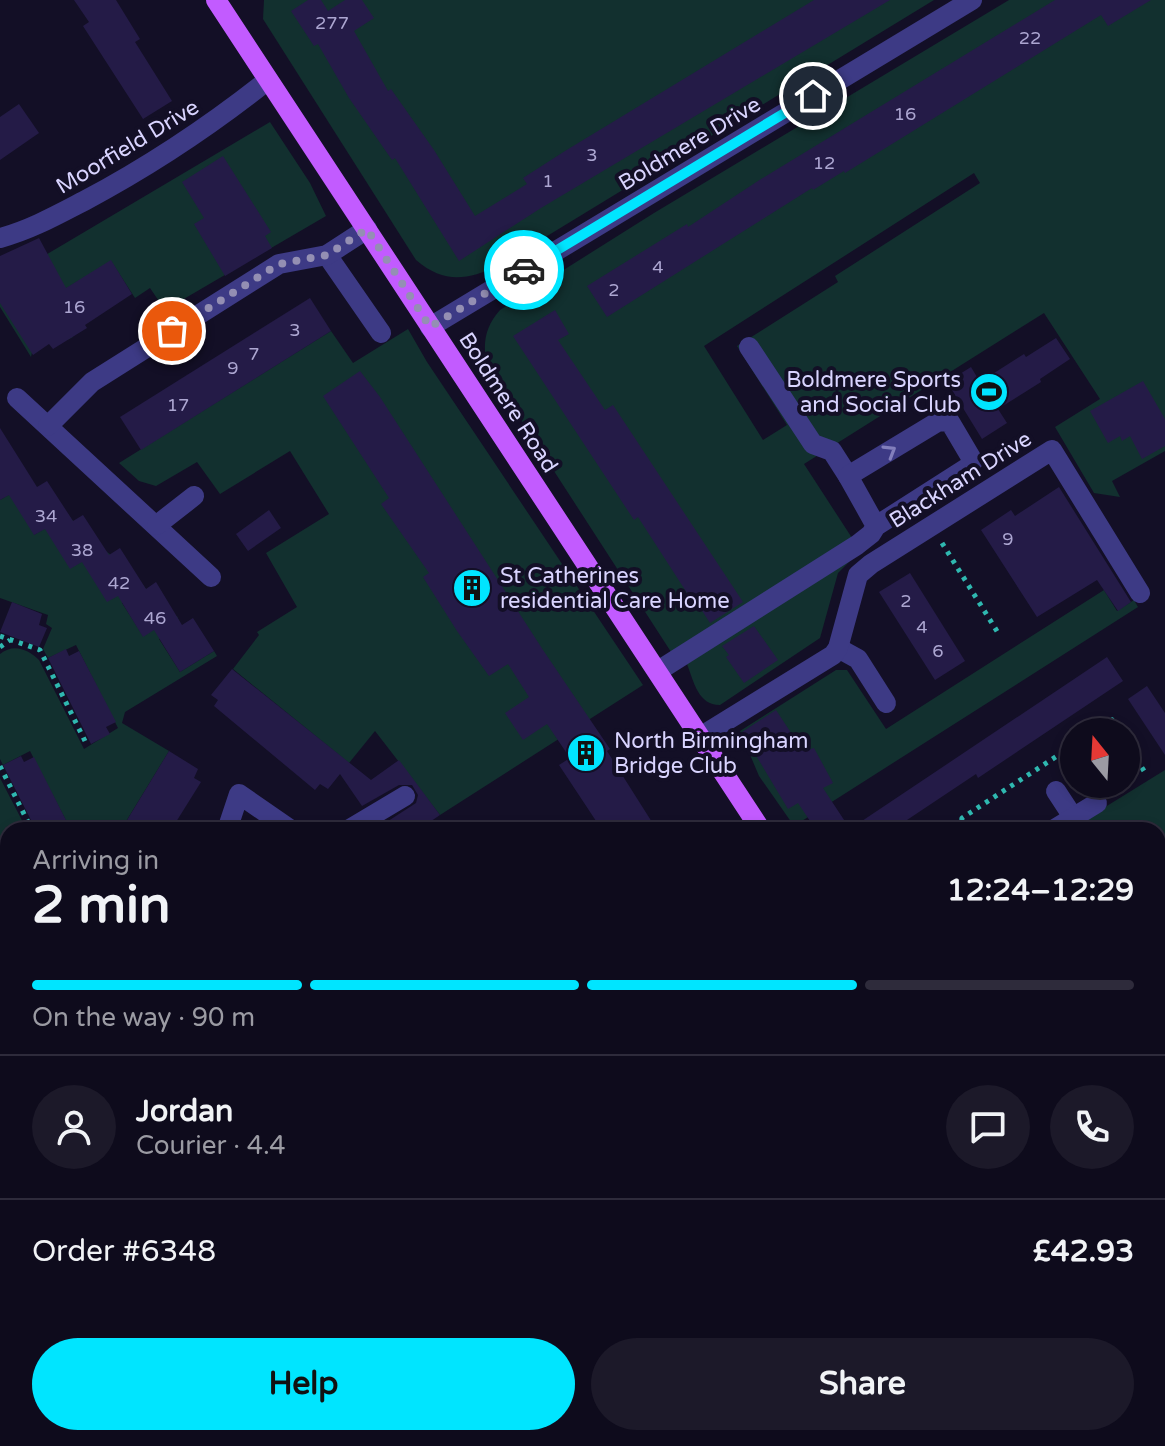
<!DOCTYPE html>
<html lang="en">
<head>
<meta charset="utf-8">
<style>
	:root { --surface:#0e0b1c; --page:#1c1929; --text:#f1f3f6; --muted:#9b9ba3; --line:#2e2b3b; --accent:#00e5ff }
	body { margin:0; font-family:"Varela Round",sans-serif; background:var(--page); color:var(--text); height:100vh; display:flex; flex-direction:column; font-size:30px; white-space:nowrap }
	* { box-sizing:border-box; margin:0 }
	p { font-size:26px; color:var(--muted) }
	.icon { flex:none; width:44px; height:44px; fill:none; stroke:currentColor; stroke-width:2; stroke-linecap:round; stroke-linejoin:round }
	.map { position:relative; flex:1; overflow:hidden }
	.panel { position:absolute; left:0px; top:822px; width:1166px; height:624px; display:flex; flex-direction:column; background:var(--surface); border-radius:24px 24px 0 0; box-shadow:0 4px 12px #0003,0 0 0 2px var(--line) }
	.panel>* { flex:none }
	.needle { width:52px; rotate:342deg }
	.tools { position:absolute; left:1060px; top:718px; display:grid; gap:16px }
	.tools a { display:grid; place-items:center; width:80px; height:80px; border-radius:50%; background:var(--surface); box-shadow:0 4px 12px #0003,0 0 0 2px var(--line); font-size:40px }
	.pin { position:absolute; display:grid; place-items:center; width:68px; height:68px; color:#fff; margin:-34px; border:4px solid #fff; border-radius:50%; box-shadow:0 2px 8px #0007 }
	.courier { position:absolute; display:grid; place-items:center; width:80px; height:80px; margin:-40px; border:6px solid #00e5ff; border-radius:50%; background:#fff; color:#222; box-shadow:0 2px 10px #0007 }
	.summary em { font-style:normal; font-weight:700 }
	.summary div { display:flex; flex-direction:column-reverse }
	.summary { display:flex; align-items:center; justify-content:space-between; height:136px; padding:0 32px }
	h1 { font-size:52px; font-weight:700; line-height:60px }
	.bar { display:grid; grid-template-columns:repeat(4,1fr); gap:12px 8px; align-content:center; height:96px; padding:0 32px }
	.bar i { height:10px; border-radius:6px; background:var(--line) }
	.bar .selected { background:var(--accent) }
	.bar p { grid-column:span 4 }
	.line { display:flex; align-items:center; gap:20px; padding:0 32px; border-top:2px solid var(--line) }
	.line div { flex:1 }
	.round { display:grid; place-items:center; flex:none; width:84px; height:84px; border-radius:42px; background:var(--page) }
	.action { display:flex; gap:16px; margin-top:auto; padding:16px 32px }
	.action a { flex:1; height:92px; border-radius:48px; background:var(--accent); color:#111; font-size:32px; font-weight:700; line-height:92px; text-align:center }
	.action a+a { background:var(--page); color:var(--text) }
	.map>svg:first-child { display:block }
	.green { fill:#12302f; fill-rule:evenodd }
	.building { fill:#241b47 }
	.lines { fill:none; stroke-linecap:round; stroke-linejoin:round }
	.path { stroke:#2fb8b0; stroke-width:5; stroke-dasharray:4 6; stroke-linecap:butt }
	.minor { stroke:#3d3a85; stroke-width:20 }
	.major { stroke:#c25bff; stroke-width:20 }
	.highway { stroke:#ff4fa3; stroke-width:24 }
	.oneway { stroke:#837fbc }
	.done { stroke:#948fb3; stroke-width:8; stroke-dasharray:0 14.4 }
	.route { stroke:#00e5ff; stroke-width:10 }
	.labels { text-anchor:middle; stroke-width:8; stroke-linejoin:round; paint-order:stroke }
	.number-label { font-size:18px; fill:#aca6d1 }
	.street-label { font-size:22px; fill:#d9d4ff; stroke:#130f26 }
	.poi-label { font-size:22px; fill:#d9d4ff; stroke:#130f26; text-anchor:start }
</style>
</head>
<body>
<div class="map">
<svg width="1165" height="1446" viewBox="0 0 1165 1446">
	<rect width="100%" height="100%" fill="#130f26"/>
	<!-- green -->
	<g class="green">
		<path d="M264 0H934L498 266C467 280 444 284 416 260L263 19Z"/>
		<path d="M1009 0H1165V451L1112 481 1120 497 1094 493 1055 427 1100 399 1044 313 804 464 854 541 673 655 488 369C482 346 484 328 500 310L654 213ZM974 173 980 183 835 276 838 282 737 346 787 425 763 440 704 346Z"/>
		<polygon points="270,122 310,183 326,216 165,310 150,288 135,298 111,261 99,314 78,281 49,299 73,337 67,340 43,302 31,357 0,307 0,282"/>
		<polygon points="408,329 427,362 643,685 440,815 375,731 349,763 233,669 259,635 257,632 297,607 266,553 329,514 290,451 220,494 197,462 156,486 139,481 119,463 331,331 353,363"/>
		<path d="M32 481 34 535 68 514C86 542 128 562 146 589L122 603 143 636 177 616 179 621 159 639 180 672 214 651 217 656 125 712 122 723 169 751 122 828 125 830H71L30 751 3 765 0 759V654C13 643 28 649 39 660L84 749 118 728 76 645 48 658 43 649 52 628 46 624 48 615 0 598V500Z"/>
		<path d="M860 551 838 573 820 638 720 705C698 705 694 682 687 664Z"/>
		<polygon points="1104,590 1117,611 1134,600 1138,607 794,826 759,776 740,731 836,670 847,670 886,729"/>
		<polygon points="1165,770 1165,1002 1158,1004 1158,830 1068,830"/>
		<polygon points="0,778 27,830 8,830 8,895 0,880"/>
		<polygon points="8,960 8,1082 0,1085 0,964"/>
		<polygon points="1165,1050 1165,1408 1158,1397 1158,1106 1162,1103 1158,1084 1158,1051"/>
	</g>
	<!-- building -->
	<g class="building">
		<polygon points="74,0 116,0 140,39 135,42 172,101 143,119 83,26 89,22"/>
		<polygon points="308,0 321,0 328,11 345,0 362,0 374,18 354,31 388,91 391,89 434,150 475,216 527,184 523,178 565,151 814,0 890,0 541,208 459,261 395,158 392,160 349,98 318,44 314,46 291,11"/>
		<polygon points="1055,0 1151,0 1108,26 1101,15 845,173 844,171 813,190 812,188 607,317 587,286 687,224 688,227 761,179"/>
		<polygon points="19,104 39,133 0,160 0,117"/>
		<polygon points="223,156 271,232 265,236 272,248 225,276 194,224 204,218 182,182"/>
		<polygon points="39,238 66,288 111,260 132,294 85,325 87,328 53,349 49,344 33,355 0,303 0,256"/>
		<polygon points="310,298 331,331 141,450 120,417"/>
		<polygon points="555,310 569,334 558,340 605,410 613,405 743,602 710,623 701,609 698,610 638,517 634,520 513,336"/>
		<polygon points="1056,338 1070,359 1040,379 1041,382 998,409 1007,423 982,439 947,382 971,367 980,382 1024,354 1026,357"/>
		<polygon points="360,371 380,397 543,650 610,749 607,751 657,830 602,830 559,765 570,758 547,724 523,740 505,713 529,697 508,664 489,676 457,631 423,577 429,573 381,504 389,498 323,396"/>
		<polygon points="1143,381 1165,419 1165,446 1142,459 1130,436 1122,441 1120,436 1108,443 1090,411"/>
		<polygon points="0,428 37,487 47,481 73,521 83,515 109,555 120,548 146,589 156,582 182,625 193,618 214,651 180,672 154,630 143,637 118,596 107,602 82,562 70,569 45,529 34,535 9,495 0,500"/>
		<polygon points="1059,487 1131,602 1118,611 1097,580 1037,617 981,530 1011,510 1015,516"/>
		<polygon points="269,510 281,528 248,551 236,534"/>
		<polygon points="910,573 965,661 935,680 879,592"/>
		<polygon points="12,602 42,614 39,625 47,628 39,647 0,632"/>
		<polygon points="754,626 778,660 744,683 726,657 729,655 722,646"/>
		<polygon points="66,649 69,656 79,651 116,722 106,727 110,734 91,744 48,658"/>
		<polygon points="1107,657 1123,681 978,778 976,774 892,830 816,830 798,803 788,809 742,732 776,710 803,751 814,748 833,783 823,788 850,829"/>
		<polygon points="232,669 371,780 399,760 440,815 418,830 385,830 382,825 416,803 418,795 412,785 399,785 362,806 340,774 328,789 320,784 315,790 214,706 218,700 211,695"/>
		<polygon points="1147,686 1165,713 1165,755 1128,699"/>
		<polygon points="169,751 198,769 194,778 201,782 171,830 121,830"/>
		<polygon points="21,756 24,762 34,757 71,830 36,830 3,765"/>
	</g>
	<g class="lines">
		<!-- path -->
		<g class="path">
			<polyline points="942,543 1000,636"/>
			<polyline points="0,636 40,650 85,741"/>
			<polyline points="0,647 10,640"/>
			<polyline points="1094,732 1112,720 1120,732"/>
			<polyline points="1126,742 1144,771"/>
			<polyline points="0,766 32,830"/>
			<polyline points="960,830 962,818 1074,745"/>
			<polyline points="0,1090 8,1087"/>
		</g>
		<!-- minor -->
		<g class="minor">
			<path d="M0 238C30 230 57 215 84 201 150 166 210 126 268 80"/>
			<polyline points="327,255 381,333"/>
			<polyline points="430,327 972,0"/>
			<polyline points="749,347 813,444 832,451 848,476"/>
			<polyline points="17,398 211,577"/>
			<polyline points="48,426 92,382 279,264 327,255 367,229"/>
			<polyline points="157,525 194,496"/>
			<polyline points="838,648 858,659 886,703"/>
			<polyline points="658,671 857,545 871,534 876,526 970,466 973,461 950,422 939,421 848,476 876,526"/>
			<polyline points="700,737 833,655 838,648 858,575 871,564 1052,450 1140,593"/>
			<polyline points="1056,791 1073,817"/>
			<polyline points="227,830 239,794 291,830"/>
			<polyline points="348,830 405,796"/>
			<polyline points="1053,830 1097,803"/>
			<polyline points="1158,1028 1165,1026"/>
			<polyline points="0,1285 8,1267"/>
			<polyline points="978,1438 1001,1446"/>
			<polyline points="669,1446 672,1438"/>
			<polyline points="878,1446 880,1438"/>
			<polyline points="1104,1446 1110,1438"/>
		</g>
		<!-- major -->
		<g class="major">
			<polyline points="216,0 761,830"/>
			<polyline points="1157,1438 1162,1446"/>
		</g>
		<!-- highway -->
		<g class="highway">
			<polyline points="0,1124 8,1127"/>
			<polyline points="789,1438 813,1446"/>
		</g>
	</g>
	<!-- one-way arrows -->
	<defs><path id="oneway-chevron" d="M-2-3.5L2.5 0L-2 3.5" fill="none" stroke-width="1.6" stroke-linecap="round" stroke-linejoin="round" transform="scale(2)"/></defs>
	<use class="oneway" href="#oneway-chevron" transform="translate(890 451) rotate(-31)"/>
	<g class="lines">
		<!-- done -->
		<polyline class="done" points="172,331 279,264 327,255 367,229 430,327 524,270"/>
		<!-- route -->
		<polyline class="route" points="524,270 813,96"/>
	</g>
	<!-- icons -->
	<defs>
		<g id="stadium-disc" transform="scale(2)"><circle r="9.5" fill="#00e5ff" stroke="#130f26"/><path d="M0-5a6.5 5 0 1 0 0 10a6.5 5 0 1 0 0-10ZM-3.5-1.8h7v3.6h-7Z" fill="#111"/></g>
		<g id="building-disc" transform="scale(2)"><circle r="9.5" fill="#00e5ff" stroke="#130f26"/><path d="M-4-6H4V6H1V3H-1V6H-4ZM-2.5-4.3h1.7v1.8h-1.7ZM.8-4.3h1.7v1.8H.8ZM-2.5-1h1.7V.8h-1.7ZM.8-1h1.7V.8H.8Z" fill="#111"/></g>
	</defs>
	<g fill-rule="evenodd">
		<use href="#stadium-disc" x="989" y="392"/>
		<use href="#building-disc" x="472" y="588"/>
		<use href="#building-disc" x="586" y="753"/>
	</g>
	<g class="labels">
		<!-- number labels -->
		<g class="number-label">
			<text x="332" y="29">277</text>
			<text x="1030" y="44">22</text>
			<text x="905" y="120">16</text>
			<text x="592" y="161">3</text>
			<text x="824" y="169">12</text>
			<text x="548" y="187">1</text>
			<text x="658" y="273">4</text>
			<text x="614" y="296">2</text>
			<text x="74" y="313">16</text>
			<text x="295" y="336">3</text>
			<text x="254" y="360">7</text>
			<text x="233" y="374">9</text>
			<text x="178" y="411">17</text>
			<text x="46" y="522">34</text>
			<text x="1008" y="545">9</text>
			<text x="82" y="556">38</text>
			<text x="119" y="589">42</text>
			<text x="906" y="607">2</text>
			<text x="155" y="624">46</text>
			<text x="922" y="633">4</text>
			<text x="938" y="657">6</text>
		</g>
		<!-- street labels -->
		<g class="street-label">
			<text transform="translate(689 143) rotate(-31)" y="8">Boldmere Drive</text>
			<text transform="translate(127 146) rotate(-31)" y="8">Moorfield Drive</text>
			<text transform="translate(509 402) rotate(57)" y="8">Boldmere Road</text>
			<text transform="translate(960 479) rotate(-32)" y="8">Blackham Drive</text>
		</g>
		<!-- poi labels -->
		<g class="poi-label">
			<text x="961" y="387" text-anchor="end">Boldmere Sports<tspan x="961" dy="25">and Social Club</tspan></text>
			<text x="500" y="583">St Catherines<tspan x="500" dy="25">residential Care Home</tspan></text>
			<text x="614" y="748">North Birmingham<tspan x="614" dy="25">Bridge Club</tspan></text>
		</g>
	</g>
</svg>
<div class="tools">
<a><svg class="needle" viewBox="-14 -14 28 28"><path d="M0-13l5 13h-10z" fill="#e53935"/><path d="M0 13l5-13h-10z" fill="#9b9ba3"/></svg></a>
</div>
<div class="pin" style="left:172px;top:331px;background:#ea580c"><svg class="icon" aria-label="bag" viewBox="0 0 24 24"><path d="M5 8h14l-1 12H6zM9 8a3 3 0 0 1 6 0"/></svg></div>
<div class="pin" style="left:813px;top:96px;background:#1f2937"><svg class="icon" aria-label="home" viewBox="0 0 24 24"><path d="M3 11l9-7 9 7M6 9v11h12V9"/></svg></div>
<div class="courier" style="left:524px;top:270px"><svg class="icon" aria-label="car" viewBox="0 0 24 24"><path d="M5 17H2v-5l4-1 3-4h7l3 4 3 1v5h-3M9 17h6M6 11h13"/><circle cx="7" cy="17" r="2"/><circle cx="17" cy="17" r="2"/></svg></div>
<section class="panel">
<div class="summary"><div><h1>2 min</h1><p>Arriving in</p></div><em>12:24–12:29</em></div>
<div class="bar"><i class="selected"></i><i class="selected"></i><i class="selected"></i><i></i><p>On the way · 90 m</p></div>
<div class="line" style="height:144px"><a class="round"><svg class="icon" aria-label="person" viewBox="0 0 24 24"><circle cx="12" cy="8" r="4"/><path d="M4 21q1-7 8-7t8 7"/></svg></a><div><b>Jordan</b><p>Courier · 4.4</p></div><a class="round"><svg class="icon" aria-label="chat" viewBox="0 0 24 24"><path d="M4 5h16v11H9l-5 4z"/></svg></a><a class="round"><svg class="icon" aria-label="phone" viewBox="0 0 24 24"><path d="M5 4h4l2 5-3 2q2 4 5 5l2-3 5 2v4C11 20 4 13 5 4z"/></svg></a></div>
<div class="line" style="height:104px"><div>Order #6348</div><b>£42.93</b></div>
<div class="action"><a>Help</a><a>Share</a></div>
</section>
</div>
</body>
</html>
